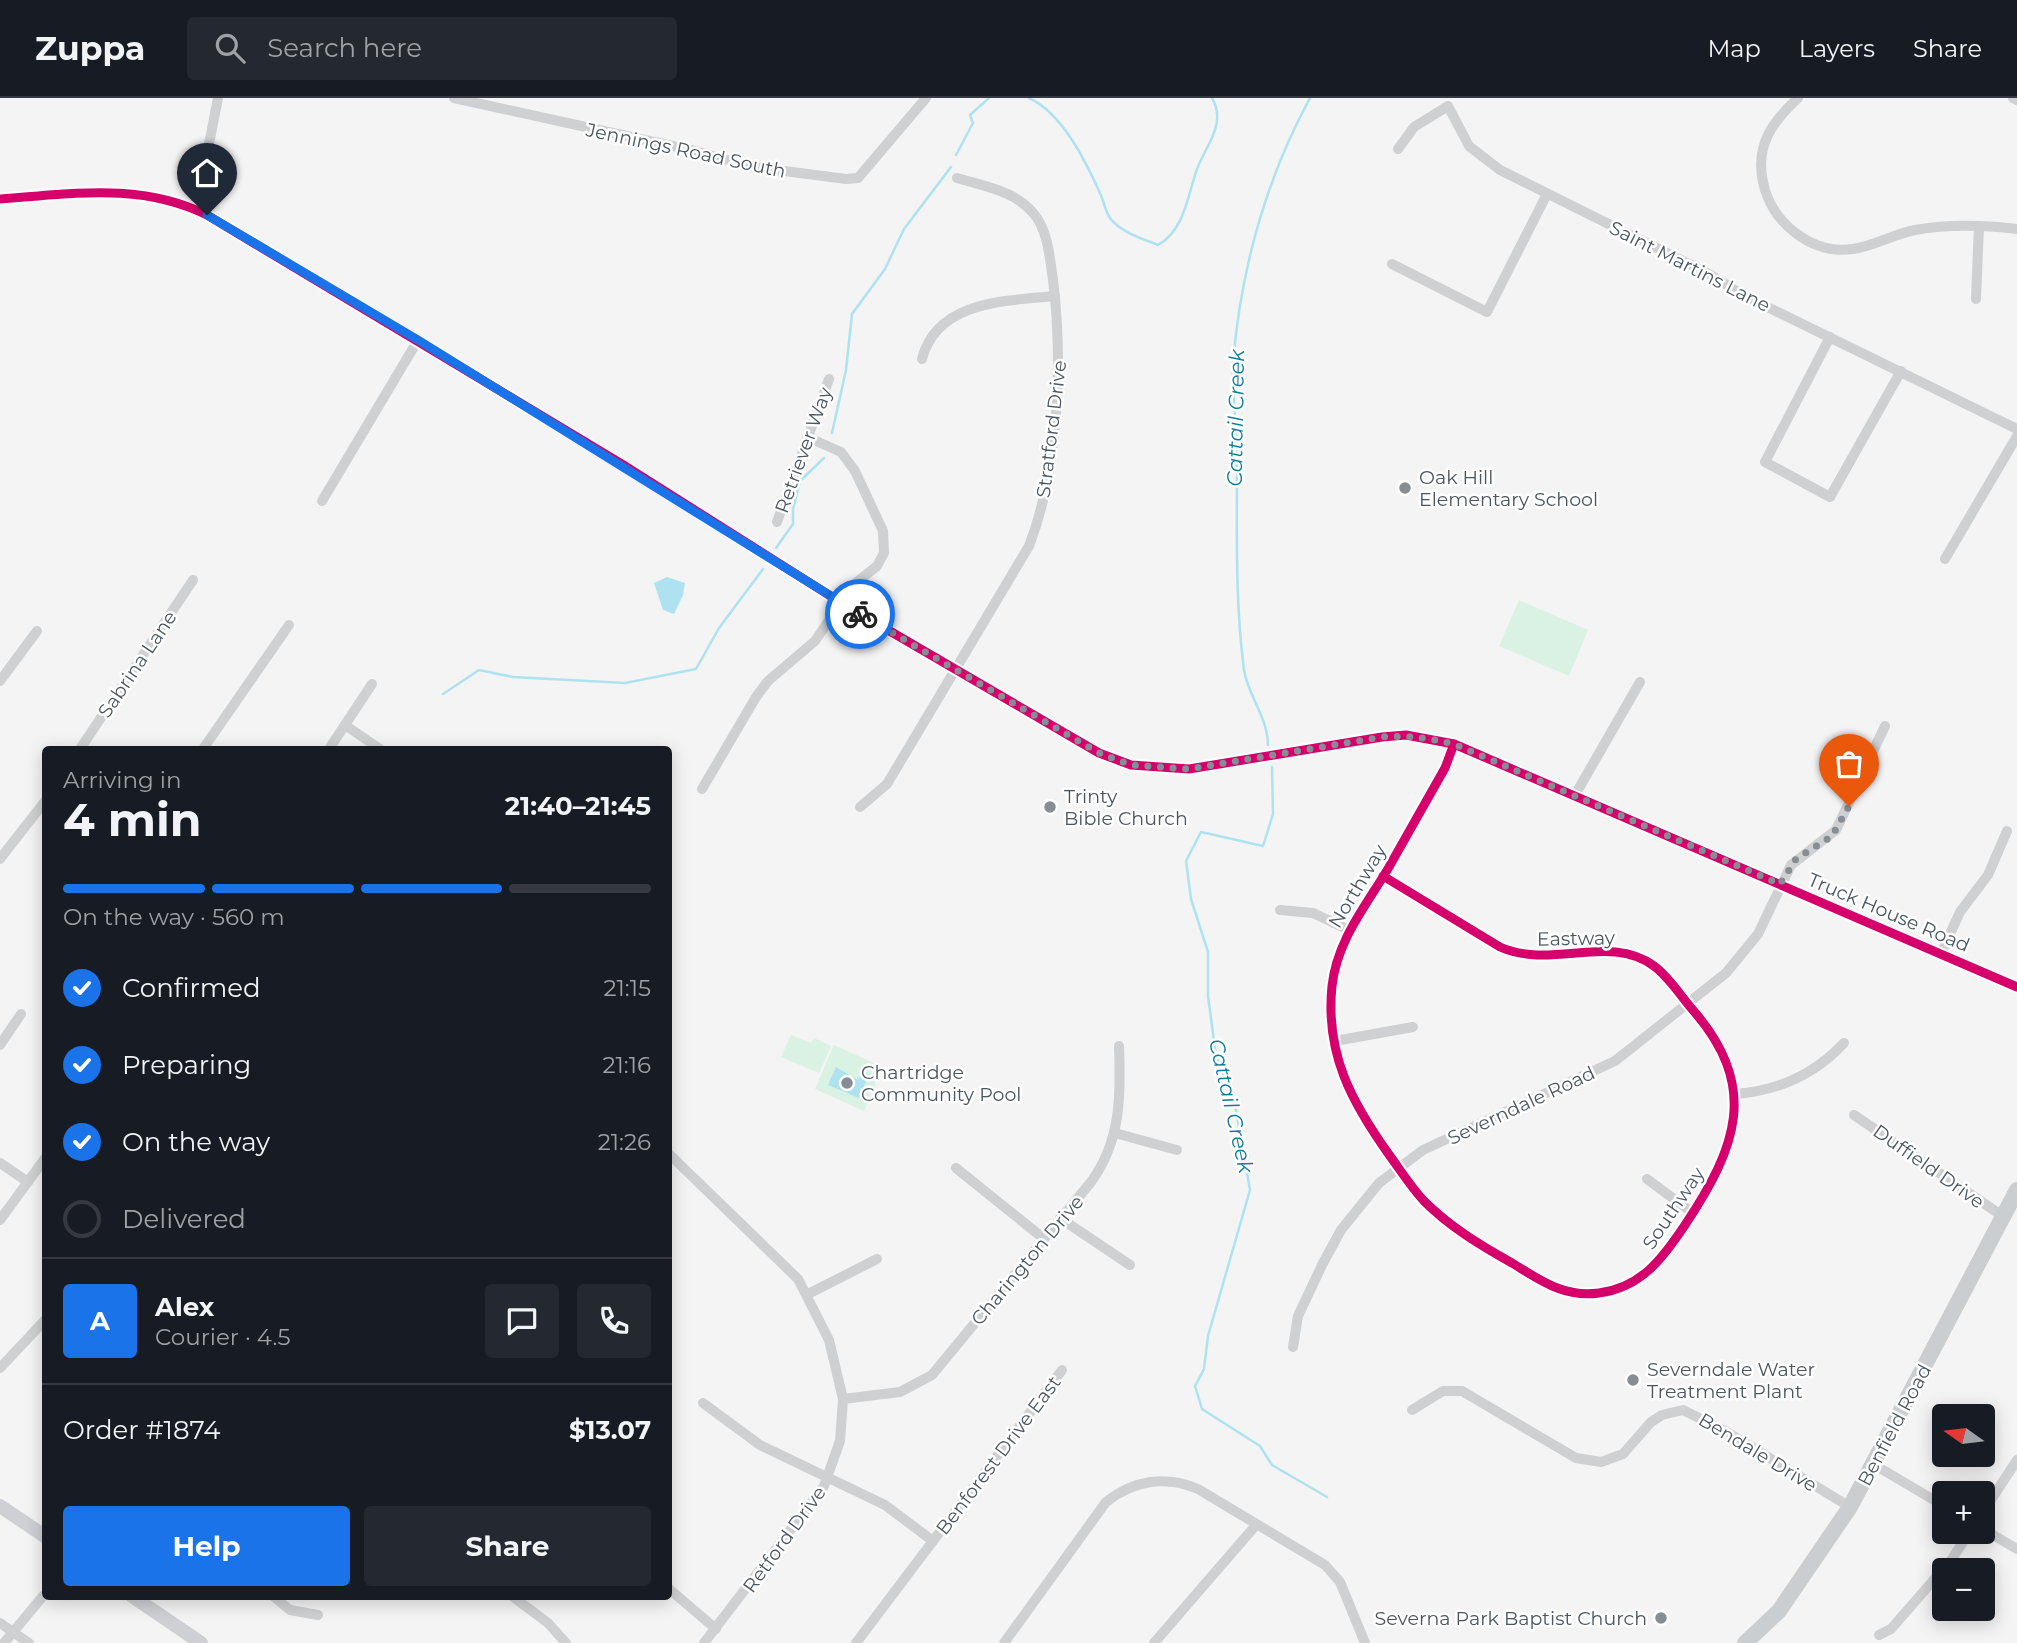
<!DOCTYPE html>
<html lang="en">
<head>
<meta charset="utf-8">
<style>
	:root { --surface:#171b24; --page:#242831; --text:#f1f3f6; --muted:#9ea1a6; --line:#363941; --accent:#1a73e8 }
	body { margin:0; font-family:Montserrat,sans-serif; background:var(--page); color:var(--text); height:100vh; display:flex; flex-direction:column; font-size:26px; white-space:nowrap }
	* { box-sizing:border-box; margin:0 }
	p { font-size:23px; color:var(--muted) }
	.icon { flex:none; width:38px; height:38px; fill:none; stroke:currentColor; stroke-width:2; stroke-linecap:round; stroke-linejoin:round }
	.map { position:relative; flex:1; overflow:hidden }
	.details { position:absolute; left:42px; top:648px; width:630px; height:854px; display:flex; flex-direction:column; background:var(--surface); border-radius:7px; box-shadow:0 4px 18px #0003 }
	.details>* { flex:none }
	.needle { width:46px; rotate:284deg }
	.tools { position:absolute; left:1932px; top:1306px; display:grid; gap:14px }
	.tools a { display:grid; place-items:center; width:63px; height:63px; border-radius:7px; background:var(--surface); box-shadow:0 4px 18px #0003; font-size:35px }
	.pin { position:absolute; display:grid; place-items:center; width:60px; height:60px; color:#fff; margin:-72px -30px; border-radius:50% 50% 50% 0; rotate:-45deg; box-shadow:0 0 7px #0007 }
	.pin .icon { rotate:45deg }
	.courier { position:absolute; display:grid; place-items:center; width:70px; height:70px; margin:-35px; border:5px solid #1a73e8; border-radius:50%; background:#fff; color:#222; box-shadow:0 2px 9px #0007 }
	.summary em { font-style:normal; font-weight:700 }
	.summary div { display:flex; flex-direction:column-reverse }
	.summary { display:flex; align-items:center; justify-content:space-between; height:119px; padding:0 21px }
	h1 { font-size:46px; font-weight:700; line-height:52px }
	.bar { display:grid; grid-template-columns:repeat(4,1fr); gap:10px 7px; align-content:center; height:84px; padding:0 21px }
	.bar i { height:9px; border-radius:5px; background:var(--line) }
	.bar .current { background:var(--accent) }
	.bar p { grid-column:span 4 }
	.line { display:flex; align-items:center; gap:18px; padding:0 21px; border-top:2px solid var(--line) }
	.line div { flex:1 }
	.round { display:grid; place-items:center; flex:none; width:74px; height:74px; border-radius:7px; background:var(--page) }
	ol { padding:0 21px; list-style:none }
	li { display:flex; align-items:center; gap:21px; height:77px }
	li p { margin-inline-start:auto }
	li .icon { padding:7px; border-radius:50%; background:var(--accent); color:#fff; stroke-width:4 }
	li:last-child { color:var(--muted) }
	li i { width:38px; height:38px; border:4px solid var(--line); border-radius:50% }
	.cta { display:flex; gap:14px; margin-top:auto; padding:14px 21px }
	.cta a { flex:1; height:80px; border-radius:7px; background:var(--accent); color:#fff; font-size:28px; font-weight:700; line-height:80px; text-align:center }
	.cta a+a { background:var(--page); color:var(--text) }
	header { display:flex; align-items:center; gap:42px; box-sizing:border-box; height:98px; padding:0 35px; background:var(--surface); border-bottom:2px solid var(--line) }
	header strong { font-size:33px }
	nav { display:flex; gap:38px; margin-inline-start:auto; font-size:24px }
	.search { width:490px; height:63px; background:var(--page); display:flex; align-items:center; gap:18px; box-sizing:border-box; padding:0 24px; border-radius:7px; color:var(--muted); font-size:26px }
	.map>svg:first-child { display:block }
	.green { fill:#d9f2e3 }
	.water { fill:#aee2f0 }
	.lines { fill:none; stroke-linecap:round; stroke-linejoin:round }
	.stream { stroke:#aee2f0; stroke-width:2.5 }
	.street { stroke:#ced0d2; stroke-width:10 }
	.secondary { stroke:#ced0d4; stroke-width:14 }
	.primary { stroke:#caced1; stroke-width:16 }
	.cycleway-casing { stroke:#fff; stroke-width:13 }
	.cycleway { stroke:#d6006c; stroke-width:9 }
	.done { stroke:#868d94; stroke-width:7; stroke-dasharray:0 12.6 }
	.route { stroke:#1a73e8; stroke-width:9 }
	.poi-dot { fill:#868d94; stroke:#fff; stroke-width:2.5 }
	.labels { text-anchor:middle; stroke-width:5; stroke-linejoin:round; paint-order:stroke }
	.street-label { font-size:19px; fill:#4a5661; stroke:#fff }
	.poi-label { font-size:19px; fill:#4a5661; stroke:#fff; text-anchor:start }
	.water-label { font-size:21px; font-style:italic; fill:#0c7c9b; stroke:#fff }
</style>
</head>
<body>
<header>
<strong>Zuppa</strong>
<div class="search"><svg class="icon" aria-label="search" viewBox="0 0 24 24"><circle cx="10" cy="10" r="6"/><path d="M15 15l6 6"/></svg>Search here</div>
<nav><a>Map</a><a>Layers</a><a>Share</a></nav>
</header>
<div class="map">
<svg width="2017" height="1545" viewBox="0 0 2017 1545">
	<rect width="100%" height="100%" fill="#f4f4f4"/>
	<!-- green -->
	<g class="green">
		<polygon points="1519,502 1588,532 1569,578 1499,548"/>
		<polygon points="791,937 811,945 814,940 831,948 819,975 781,959"/>
		<polygon points="834,947 876,966 875,995 871,995 864,1013 815,991"/>
	</g>
	<!-- water -->
	<g class="water">
		<polygon points="667,479 685,485 683,497 674,516 663,512 654,485"/>
		<polygon points="836,969 858,982 863,974 869,976 859,1000 828,987"/>
	</g>
	<g class="lines">
		<!-- stream -->
		<g class="stream">
			<path d="M1029 0C1062 15 1085 62 1100 95 1104 103 1105 113 1110 120 1120 134 1143 141 1158 147 1184 133 1188 97 1197 71 1206 47 1227 26 1212 0"/>
			<polyline points="956,57 973,25 970,17 989,0"/>
			<polyline points="832,335 846,272 852,216 885,171 904,131 951,69"/>
			<polyline points="776,450 793,426 793,411 800,383 824,360"/>
			<polyline points="443,596 479,572 513,579 625,585 696,571 719,530 763,471"/>
			<path d="M1268 647C1268 620 1248 598 1244 572 1235 503 1237 434 1237 365 1238 331 1231 297 1233 264 1241 172 1266 81 1310 0"/>
			<polyline points="1272,669 1273,716 1263,748 1201,734 1186,763 1191,801 1208,854 1208,898 1216,958 1235,1007 1250,1092 1208,1238 1204,1271 1195,1288 1202,1311 1260,1348 1272,1367 1327,1399"/>
		</g>
		<!-- street -->
		<g class="street">
			<polyline points="454,0 695,53 753,69 846,81 858,80 926,0"/>
			<path d="M1798 0C1773 23 1755 47 1763 84 1771 124 1811 157 1853 151 1874 148 1894 136 1915 132 1949 126 1983 127 2017 131"/>
			<polyline points="2013,0 2017,2"/>
			<polyline points="1398,51 1414,29 1448,8 1469,48 1500,72 1709,176 1743,197 2017,331"/>
			<path d="M0 101C73 96 140 84 207 117L622 366 840 504 1099 655 1131 667 1189 671 1382 639 1406 637 1454 646 2017 889"/>
			<polyline points="193,110 200,92 218,0"/>
			<polyline points="1392,166 1487,214 1547,96"/>
			<polyline points="1976,201 1979,128"/>
			<polyline points="1830,239 1765,364 1830,399 1901,273"/>
			<path d="M922 261C937 203 1004 203 1055 198"/>
			<polyline points="322,403 418,242"/>
			<polyline points="777,424 829,281"/>
			<polyline points="1945,461 2017,338"/>
			<polyline points="0,583 37,533"/>
			<polyline points="345,627 380,651"/>
			<polyline points="80,651 193,482"/>
			<polyline points="203,651 289,527"/>
			<polyline points="329,651 372,586"/>
			<polyline points="702,691 756,599 768,583 815,543 852,488 877,468 884,455 883,433 855,373 841,354 807,339"/>
			<polyline points="1575,697 1640,584"/>
			<path d="M860 709 887 686 1029 448C1059 370 1063 264 1053 182 1050 162 1048 132 1034 116 1016 93 984 88 957 80"/>
			<polyline points="0,761 46,702"/>
			<path d="M1383 778 1500 849C1552 872 1609 835 1654 868 1669 879 1680 897 1692 911 1760 988 1737 1049 1685 1127 1663 1160 1641 1190 1599 1195 1564 1200 1540 1182 1512 1165 1480 1147 1450 1129 1424 1103 1411 1089 1401 1073 1390 1058 1352 1005 1325 956 1332 888 1337 842 1366 808 1389 769 1408 736 1426 703 1445 670L1454 646"/>
			<polyline points="1280,812 1313,815 1349,832"/>
			<polyline points="1941,856 1960,814 1988,777 2007,733"/>
			<polyline points="1335,943 1413,929"/>
			<polyline points="0,947 21,916"/>
			<path d="M1735 996C1777 993 1815 976 1844 945"/>
			<polyline points="1854,1017 2004,1119"/>
			<polyline points="1115,1035 1177,1052"/>
			<polyline points="668,1055 798,1181 829,1242 843,1301 840,1343 824,1388 704,1545"/>
			<polyline points="0,1065 28,1084"/>
			<polyline points="956,1070 1043,1140"/>
			<polyline points="1647,1081 1693,1115"/>
			<polyline points="1060,1120 1130,1167"/>
			<polyline points="0,1122 46,1059"/>
			<polyline points="808,1196 877,1161"/>
			<polyline points="1293,1249 1298,1218 1323,1165 1341,1132 1379,1085 1423,1052 1615,963 1726,875 1758,836 1791,767 1836,732 1885,628"/>
			<polyline points="0,1270 46,1221"/>
			<path d="M843 1301 900 1294 932 1277 1091 1084C1121 1043 1121 997 1119 948"/>
			<polyline points="703,1305 760,1347 885,1407 933,1443"/>
			<polyline points="1412,1312 1443,1293 1462,1293 1576,1360 1601,1364 1623,1356 1651,1324 1662,1317 1683,1312 1727,1334 1850,1409"/>
			<polyline points="1873,1366 1944,1408"/>
			<polyline points="1983,1414 2017,1362"/>
			<polyline points="1983,1431 2017,1451"/>
			<polyline points="668,1490 716,1531"/>
			<polyline points="273,1498 290,1512 318,1517"/>
			<polyline points="512,1498 548,1525 566,1545"/>
			<polyline points="0,1525 29,1545"/>
			<polyline points="1879,1537 1891,1531 1952,1461 1970,1433"/>
			<polyline points="4,1545 43,1498"/>
			<polyline points="856,1545 1062,1272"/>
			<path d="M1004 1545 1106 1404C1134 1382 1166 1377 1198 1391L1325 1467 1340 1484 1365 1545"/>
			<polyline points="1154,1545 1256,1427"/>
		</g>
		<!-- secondary -->
		<g class="secondary">
			<polyline points="0,1408 46,1439"/>
			<polyline points="132,1498 201,1545"/>
		</g>
		<!-- primary -->
		<polyline class="primary" points="1745,1545 1779,1513 1850,1409 2017,1092"/>
		<!-- cycleway casing -->
		<g class="cycleway-casing">
			<g id="cycleway">
				<path d="M0 101C73 96 140 84 207 117L622 366 840 504 1099 655 1131 667 1189 671 1382 639 1406 637 1454 646 2017 889"/>
				<path d="M1383 778 1500 849C1552 872 1609 835 1654 868 1669 879 1680 897 1692 911 1760 988 1737 1049 1685 1127 1663 1160 1641 1190 1599 1195 1564 1200 1540 1182 1512 1165 1480 1147 1450 1129 1424 1103 1411 1089 1401 1073 1390 1058 1352 1005 1325 956 1332 888 1337 842 1366 808 1389 769 1408 736 1426 703 1445 670L1454 646"/>
			</g>
		</g>
		<!-- cycleway -->
		<use href="#cycleway" class="cycleway"/>
	</g>
	<g class="lines">
		<!-- done -->
		<path class="done" d="M860 516 1099 655 1131 667 1189 671 1382 639C1407 637 1429 640 1454 646L1780 786 1796 761 1832 738 1849 708"/>
		<!-- route -->
		<polyline class="route" points="207,117 418,242 860,516"/>
	</g>
	<!-- markers -->
	<g class="poi-dot">
		<circle cx="1405" cy="390" r="7"/>
		<circle cx="1050" cy="709" r="7"/>
		<circle cx="847" cy="985" r="7"/>
		<circle cx="1633" cy="1282" r="7"/>
		<circle cx="1661" cy="1520" r="7"/>
	</g>
	<g class="labels">
		<!-- street labels -->
		<g class="street-label">
			<text transform="translate(686 52) rotate(12)" y="7">Jennings Road South</text>
			<text transform="translate(1690 168) rotate(27)" y="7">Saint Martins Lane</text>
			<text transform="translate(1051 331) rotate(-83)" y="7">Stratford Drive</text>
			<text transform="translate(803 352) rotate(-70)" y="7">Retriever Way</text>
			<text transform="translate(137 566) rotate(-56)" y="7">Sabrina Lane</text>
			<text transform="translate(1357 788) rotate(-59)" y="7">Northway</text>
			<text transform="translate(1889 814) rotate(23)" y="7">Truck House Road</text>
			<text transform="translate(1576 840) rotate(-1)" y="7">Eastway</text>
			<text transform="translate(1521 1007) rotate(-25)" y="7">Severndale Road</text>
			<text transform="translate(1929 1068) rotate(35)" y="7">Duffield Drive</text>
			<text transform="translate(1673 1110) rotate(-56)" y="7">Southway</text>
			<text transform="translate(1027 1162) rotate(-50)" y="7">Charington Drive</text>
			<text transform="translate(1894 1327) rotate(-62)" y="7">Benfield Road</text>
			<text transform="translate(1758 1354) rotate(31)" y="7">Bendale Drive</text>
			<text transform="translate(998 1357) rotate(-53)" y="7">Benforest Drive East</text>
			<text transform="translate(784 1441) rotate(-54)" y="7">Retford Drive</text>
		</g>
		<!-- poi labels -->
		<g class="poi-label">
			<text x="1419" y="386">Oak Hill<tspan x="1419" dy="22">Elementary School</tspan></text>
			<text x="1064" y="705">Trinty<tspan x="1064" dy="22">Bible Church</tspan></text>
			<text x="861" y="981">Chartridge<tspan x="861" dy="22">Community Pool</tspan></text>
			<text x="1647" y="1278">Severndale Water<tspan x="1647" dy="22">Treatment Plant</tspan></text>
			<text x="1647" y="1527" text-anchor="end">Severna Park Baptist Church</text>
		</g>
		<!-- water labels -->
		<g class="water-label">
			<text transform="translate(1236 320) rotate(-89)" y="7">Cattail Creek</text>
			<text transform="translate(1231 1008) rotate(77)" y="7">Cattail Creek</text>
		</g>
	</g>
</svg>
<div class="tools">
<a><svg class="needle" viewBox="-14 -14 28 28"><path d="M0-13l5 13h-10z" fill="#e53935"/><path d="M0 13l5-13h-10z" fill="#9ea1a6"/></svg></a>
<a>+</a>
<a>−</a>
</div>
<div class="pin" style="left:1849px;top:708px;background:#ea580c"><svg class="icon" aria-label="bag" viewBox="0 0 24 24"><path d="M5 8h14l-1 12H6zM9 8a3 3 0 0 1 6 0"/></svg></div>
<div class="pin" style="left:207px;top:117px;background:#1f2937"><svg class="icon" aria-label="home" viewBox="0 0 24 24"><path d="M3 11l9-7 9 7M6 9v11h12V9"/></svg></div>
<div class="courier" style="left:860px;top:516px"><svg class="icon" aria-label="bike" viewBox="0 0 24 24"><circle cx="6" cy="16" r="4"/><circle cx="18" cy="16" r="4"/><path d="M6 16l4-8h5l3 8M10 8l3 8H6M13 5h3"/></svg></div>
<section class="details">
<div class="summary"><div><h1>4 min</h1><p>Arriving in</p></div><em>21:40–21:45</em></div>
<div class="bar"><i class="current"></i><i class="current"></i><i class="current"></i><i></i><p>On the way · 560 m</p></div>
<ol>
<li><svg class="icon" aria-label="check" viewBox="0 0 24 24"><path d="M5 12l5 5 9-10"/></svg>Confirmed<p>21:15</p></li>
<li><svg class="icon" aria-label="check" viewBox="0 0 24 24"><path d="M5 12l5 5 9-10"/></svg>Preparing<p>21:16</p></li>
<li><svg class="icon" aria-label="check" viewBox="0 0 24 24"><path d="M5 12l5 5 9-10"/></svg>On the way<p>21:26</p></li>
<li><i></i>Delivered</li>
</ol>
<div class="line" style="height:126px"><b class="round" style="background:var(--accent);color:#fff">A</b><div><b>Alex</b><p>Courier · 4.5</p></div><a class="round"><svg class="icon" aria-label="chat" viewBox="0 0 24 24"><path d="M4 5h16v11H9l-5 4z"/></svg></a><a class="round"><svg class="icon" aria-label="phone" viewBox="0 0 24 24"><path d="M5 4h4l2 5-3 2q2 4 5 5l2-3 5 2v4C11 20 4 13 5 4z"/></svg></a></div>
<div class="line" style="height:91px"><div>Order #1874</div><b>$13.07</b></div>
<div class="cta"><a>Help</a><a>Share</a></div>
</section>
</div>
</body>
</html>
